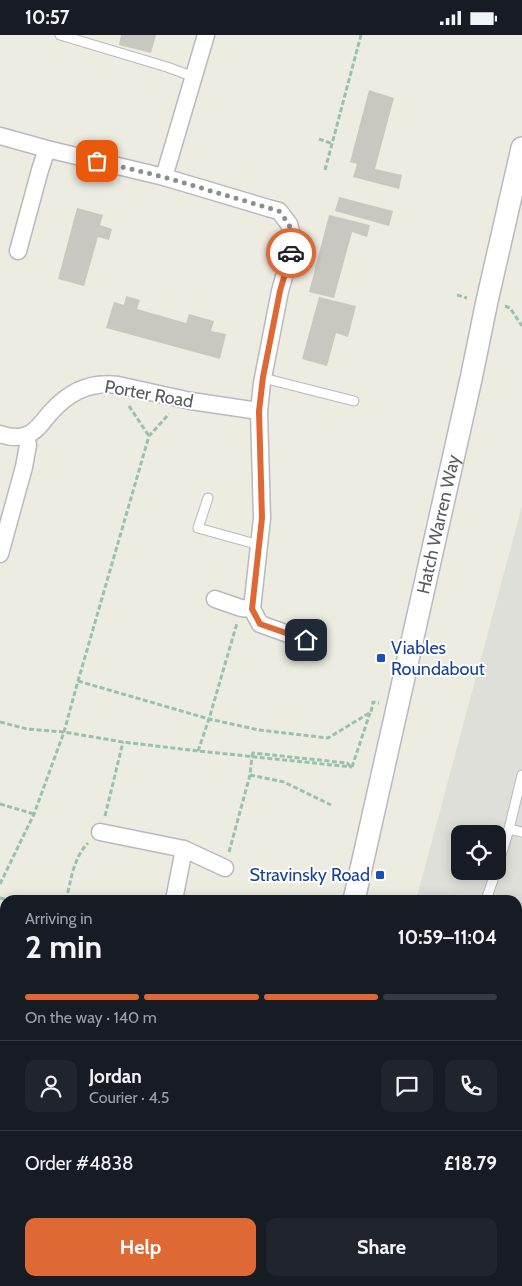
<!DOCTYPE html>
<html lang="en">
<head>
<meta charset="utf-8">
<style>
	:root { --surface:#171b24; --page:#20242c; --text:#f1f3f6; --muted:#9ea1a6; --line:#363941; --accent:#de6935 }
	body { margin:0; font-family:Cabin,sans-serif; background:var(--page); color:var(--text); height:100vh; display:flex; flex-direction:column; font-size:19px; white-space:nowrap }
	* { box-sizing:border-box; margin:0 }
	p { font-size:16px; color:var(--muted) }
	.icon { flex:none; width:28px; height:28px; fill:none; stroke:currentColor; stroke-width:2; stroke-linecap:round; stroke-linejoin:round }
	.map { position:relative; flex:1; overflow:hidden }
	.drawer { position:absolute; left:0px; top:860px; width:522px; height:391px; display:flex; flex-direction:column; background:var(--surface); border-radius:15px 15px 0 0; box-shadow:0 2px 12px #0003 }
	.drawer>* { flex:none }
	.controls { position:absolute; left:451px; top:790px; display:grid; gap:10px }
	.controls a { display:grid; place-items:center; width:55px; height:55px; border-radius:10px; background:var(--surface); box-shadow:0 2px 12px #0003; font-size:25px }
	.pin { position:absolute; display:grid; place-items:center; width:42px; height:42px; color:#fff; margin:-21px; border-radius:10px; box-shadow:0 2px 8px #0006 }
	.courier { position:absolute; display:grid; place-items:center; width:50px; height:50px; margin:-25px; border:4px solid #de6935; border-radius:50%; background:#fff; color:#222; box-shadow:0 1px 6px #0007 }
	.headline em { font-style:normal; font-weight:700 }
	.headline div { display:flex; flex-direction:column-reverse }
	.headline { display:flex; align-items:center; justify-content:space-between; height:85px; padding:0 25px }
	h1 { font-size:32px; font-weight:700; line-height:38px }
	.bar { display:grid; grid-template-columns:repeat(4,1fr); gap:8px 5px; align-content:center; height:60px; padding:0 25px }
	.bar i { height:6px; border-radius:4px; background:var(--line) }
	.bar .on { background:var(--accent) }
	.bar p { grid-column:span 4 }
	.line { display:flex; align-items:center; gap:12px; padding:0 25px; border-top:1px solid var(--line) }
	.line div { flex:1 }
	.round { display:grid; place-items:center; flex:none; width:52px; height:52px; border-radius:10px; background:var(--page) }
	.primary-button { display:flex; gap:10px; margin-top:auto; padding:10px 25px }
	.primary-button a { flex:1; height:58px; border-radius:10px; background:var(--accent); color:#fff; font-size:20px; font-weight:700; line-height:58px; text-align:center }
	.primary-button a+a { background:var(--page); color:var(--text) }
	.status { display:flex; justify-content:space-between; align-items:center; height:35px; padding:0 25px; background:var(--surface); direction:ltr }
	.status svg { height:14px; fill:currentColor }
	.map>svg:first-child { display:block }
	.industrial { fill:#dfdfd9; fill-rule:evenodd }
	.building { fill:#c9c8c0 }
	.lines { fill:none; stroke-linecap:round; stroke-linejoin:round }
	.service-casing { stroke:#b9b9bf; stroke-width:11 }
	.minor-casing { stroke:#b9b9bf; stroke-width:19 }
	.tertiary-casing { stroke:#b9b9bf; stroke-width:24 }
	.path { stroke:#99c2ae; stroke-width:3; stroke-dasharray:5 2.5; stroke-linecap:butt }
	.service { stroke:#fff; stroke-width:9 }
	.minor { stroke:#fff; stroke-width:16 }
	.tertiary { stroke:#fff; stroke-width:21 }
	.done { stroke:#8d8e8e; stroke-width:5; stroke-dasharray:0 9 }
	.route { stroke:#de6935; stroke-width:6 }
	.transit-dot { fill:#1a4fb4; stroke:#fff; stroke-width:2 }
	.labels { text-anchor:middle; stroke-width:4; stroke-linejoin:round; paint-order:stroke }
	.street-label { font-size:18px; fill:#5a5b61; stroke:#fff }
	.transit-label { font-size:18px; fill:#164399; stroke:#fff; text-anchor:start }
</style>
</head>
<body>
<div class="status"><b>10:57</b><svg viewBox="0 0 49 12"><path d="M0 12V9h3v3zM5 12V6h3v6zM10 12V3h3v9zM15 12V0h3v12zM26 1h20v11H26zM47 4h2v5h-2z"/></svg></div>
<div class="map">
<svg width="522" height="1251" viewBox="0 0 522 1251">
	<rect width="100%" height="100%" fill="#ecece1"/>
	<!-- industrial -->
	<path class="industrial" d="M522 471V1175L518 1172V865H416ZM460 799H498V836H460Z"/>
	<!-- building -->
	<g class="building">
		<polygon points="121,0 156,0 151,18 119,10"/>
		<polygon points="369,55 394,63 375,134 402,140 399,154 353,142 357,129 350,127"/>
		<polygon points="339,162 393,176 389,191 335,176"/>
		<polygon points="77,173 103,180 100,190 112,194 109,205 98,202 84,251 58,244"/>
		<polygon points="329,180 370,190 367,202 352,197 334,263 309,257"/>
		<polygon points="126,261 140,265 137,274 186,288 189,279 214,286 211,296 226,299 220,324 106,293 114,267 124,270"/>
		<polygon points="319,262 356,271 348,302 336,298 327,331 302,324"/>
		<polygon points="521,871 522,871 522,1057 518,1056 518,886"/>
	</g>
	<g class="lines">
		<!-- service casing -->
		<g class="service-casing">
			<g id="service">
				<polyline points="60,0 167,32 194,42"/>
				<polyline points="263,343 354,366"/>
				<polyline points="208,463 198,493 259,510"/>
				<polyline points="522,740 509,794 522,797"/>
				<polyline points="498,830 509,794"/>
				<polyline points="486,865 496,836"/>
				<polyline points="518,1072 522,1073"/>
			</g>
		</g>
		<!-- minor casing -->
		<g class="minor-casing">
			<g id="minor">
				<polyline points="0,101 47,114 164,142 268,173 279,176 289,189 294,207 280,256 262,348 259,376 262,483 252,574 241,573 215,564"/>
				<polyline points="164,142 206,0"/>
				<polyline points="18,216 40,135 47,114"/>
				<path d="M0 399C9 402 18 404 27 400 38 396 44 384 52 376 70 356 91 346 118 350L191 366 259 376"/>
				<polyline points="0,519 24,432 28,410 26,400"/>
				<polyline points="252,574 260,589 305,605"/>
				<polyline points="100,797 184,814 174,865"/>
				<polyline points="184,814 225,833"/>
				<polyline points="0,967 5,968"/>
				<polyline points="0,1209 5,1211"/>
				<polyline points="415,1246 415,1251"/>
				<polyline points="480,1246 483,1251"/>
			</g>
		</g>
		<!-- tertiary casing -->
		<g class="tertiary-casing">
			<g id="tertiary">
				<path id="s1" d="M354 865 471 344 487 266 522 113"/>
				<polyline points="267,1251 268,1246"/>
			</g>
		</g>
		<!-- path -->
		<g class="path">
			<polyline points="319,104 333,109"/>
			<polyline points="325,135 361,0"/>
			<polyline points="457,260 467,263"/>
			<polyline points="505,271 510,273 522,291"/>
			<polyline points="129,371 149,401"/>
			<polyline points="78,646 209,684 259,695 328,703 371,677 373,667 379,668"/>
			<polyline points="0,687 27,694 64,697 123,707 198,716 352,732"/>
			<polyline points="198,716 209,684 237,588"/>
			<polyline points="252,721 253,718 347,728 351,732"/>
			<polyline points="352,732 370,678"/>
			<polyline points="250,740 284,747 331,770"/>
			<polyline points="0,769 34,779"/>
			<polyline points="105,781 123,707"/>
			<polyline points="229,817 250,740 252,721"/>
			<polyline points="0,849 34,779 64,697 78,646 149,401 169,379"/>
			<polyline points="0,863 8,865"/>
			<path d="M66 865C71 846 73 823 88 808"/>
			<polyline points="0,1069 5,1070"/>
		</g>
		<!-- service -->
		<use href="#service" class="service"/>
		<!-- minor -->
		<use href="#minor" class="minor"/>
		<!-- tertiary -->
		<use href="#tertiary" class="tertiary"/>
	</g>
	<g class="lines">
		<!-- done -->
		<path class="done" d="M97 126 164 142 279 176C290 190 297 199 291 218"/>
		<!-- route -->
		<polyline class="route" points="291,218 280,256 263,342 259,376 262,483 252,574 260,589 306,605"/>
	</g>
	<!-- markers -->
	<g class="transit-dot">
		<rect x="376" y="618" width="10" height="10" rx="2.5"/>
		<rect x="375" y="835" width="10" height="10" rx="2.5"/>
	</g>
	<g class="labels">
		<!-- street labels -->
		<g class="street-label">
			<text transform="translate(149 359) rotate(10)" y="6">Porter Road</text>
			<text dy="6" stroke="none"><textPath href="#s1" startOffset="385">Hatch Warren Way</textPath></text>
		</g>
		<!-- transit labels -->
		<g class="transit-label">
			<text x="391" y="619">Viables<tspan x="391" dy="21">Roundabout</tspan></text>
			<text x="370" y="846" text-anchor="end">Stravinsky Road</text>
		</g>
	</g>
</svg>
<div class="controls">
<a><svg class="icon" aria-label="locate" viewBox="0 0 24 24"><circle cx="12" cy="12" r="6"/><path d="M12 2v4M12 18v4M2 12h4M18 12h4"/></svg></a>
</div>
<div class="pin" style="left:97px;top:126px;background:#ea580c"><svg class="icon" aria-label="bag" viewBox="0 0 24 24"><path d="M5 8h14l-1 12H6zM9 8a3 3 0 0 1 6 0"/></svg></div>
<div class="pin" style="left:306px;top:605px;background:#1f2937"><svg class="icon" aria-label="home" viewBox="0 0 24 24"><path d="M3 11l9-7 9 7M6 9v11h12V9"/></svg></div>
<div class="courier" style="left:291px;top:218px"><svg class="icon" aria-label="car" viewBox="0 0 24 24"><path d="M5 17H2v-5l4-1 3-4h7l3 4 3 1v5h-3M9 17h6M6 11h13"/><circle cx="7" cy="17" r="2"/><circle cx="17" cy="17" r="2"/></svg></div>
<section class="drawer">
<div class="headline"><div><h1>2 min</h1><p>Arriving in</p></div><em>10:59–11:04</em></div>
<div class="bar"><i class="on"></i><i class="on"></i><i class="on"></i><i></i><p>On the way · 140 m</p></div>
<div class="line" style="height:90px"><a class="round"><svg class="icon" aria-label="person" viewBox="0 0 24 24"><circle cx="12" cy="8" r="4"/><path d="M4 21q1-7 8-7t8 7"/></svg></a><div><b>Jordan</b><p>Courier · 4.5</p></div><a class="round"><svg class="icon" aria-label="chat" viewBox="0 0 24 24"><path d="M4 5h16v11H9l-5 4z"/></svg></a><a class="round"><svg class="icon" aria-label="phone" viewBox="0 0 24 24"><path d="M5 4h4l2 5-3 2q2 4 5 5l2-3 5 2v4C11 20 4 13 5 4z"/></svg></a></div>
<div class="line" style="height:65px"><div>Order #4838</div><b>£18.79</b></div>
<div class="primary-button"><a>Help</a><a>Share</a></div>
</section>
</div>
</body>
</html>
